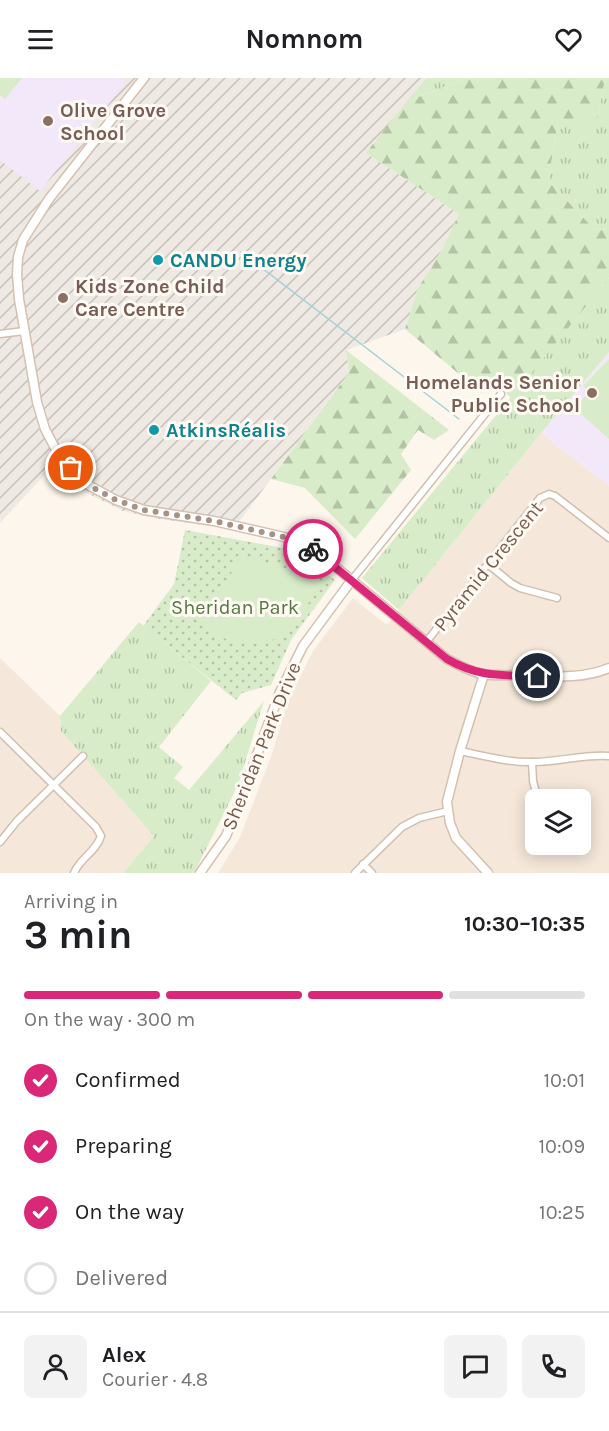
<!DOCTYPE html>
<html lang="en">
<head>
<meta charset="utf-8">
<style>
	:root { --surface:#fff; --page:#f2f2f2; --text:#202124; --muted:#757577; --line:#e0e0e0; --accent:#db2777 }
	body { margin:0; font-family:Karla,sans-serif; background:var(--page); color:var(--text); height:100vh; display:flex; flex-direction:column; font-size:22px; white-space:nowrap }
	* { box-sizing:border-box; margin:0 }
	p { font-size:20px; color:var(--muted) }
	.icon { flex:none; width:33px; height:33px; fill:none; stroke:currentColor; stroke-width:2; stroke-linecap:round; stroke-linejoin:round }
	.map { position:relative; height:795px; overflow:hidden }
	.panel { display:flex; flex-direction:column; background:var(--surface); flex:1 }
	.panel>* { flex:none }
	.buttons { position:absolute; left:525px; top:711px; display:grid; gap:12px }
	.buttons a { display:grid; place-items:center; width:66px; height:66px; border-radius:9px; background:var(--surface); box-shadow:0 3px 15px #0003; font-size:30px }
	.pin { position:absolute; display:grid; place-items:center; width:51px; height:51px; color:#fff; margin:-26px; border:3px solid #fff; border-radius:50%; box-shadow:0 2px 6px #0007 }
	.courier { position:absolute; display:grid; place-items:center; width:60px; height:60px; margin:-30px; border:4px solid #db2777; border-radius:50%; background:#fff; color:#222; box-shadow:0 2px 8px #0007 }
	.headline em { font-style:normal; font-weight:700 }
	.headline div { display:flex; flex-direction:column-reverse }
	.headline { display:flex; align-items:center; justify-content:space-between; height:102px; padding:0 24px }
	h1 { font-size:39px; font-weight:700; line-height:45px }
	.bar { display:grid; grid-template-columns:repeat(4,1fr); gap:9px 6px; align-content:center; height:72px; padding:0 24px }
	.bar i { height:8px; border-radius:4px; background:var(--line) }
	.bar .active { background:var(--accent) }
	.bar p { grid-column:span 4 }
	.line { display:flex; align-items:center; gap:15px; padding:0 24px; border-top:2px solid var(--line) }
	.line div { flex:1 }
	.round { display:grid; place-items:center; flex:none; width:63px; height:63px; border-radius:9px; background:var(--page) }
	ol { padding:0 24px; list-style:none }
	li { display:flex; align-items:center; gap:18px; height:66px }
	li p { margin-inline-start:auto }
	li .icon { padding:6px; border-radius:50%; background:var(--accent); color:#fff; stroke-width:4 }
	li:last-child { color:var(--muted) }
	li i { width:33px; height:33px; border:3px solid var(--line); border-radius:50% }
	header { display:flex; justify-content:space-between; align-items:center; height:78px; padding:0 24px; background:var(--surface); font-size:27px; font-weight:700 }
	.map>svg:first-child { display:block }
	.residential { fill:#f5e8da; fill-rule:evenodd }
	.industrial { fill:url(#industrial-furrows) }
	.education { fill:#f3e8fa }
	.grass { fill:url(#grass-tufts) }
	.forest { fill:url(#forest-firs) }
	.park { fill:url(#park-dots) }
	.pitch { fill:#d8ecc9 }
	.lines { fill:none; stroke-linecap:round; stroke-linejoin:round }
	.stream { stroke:#a5d3da; stroke-width:1.5 }
	.street-casing { stroke:#d1beb0; stroke-width:9 }
	.secondary-casing { stroke:#d6c0b0; stroke-width:11 }
	.street { stroke:#fff; stroke-width:6 }
	.secondary { stroke:#fff; stroke-width:8 }
	.done { stroke:#a89285; stroke-width:6; stroke-dasharray:0 10.8 }
	.route { stroke:#db2777; stroke-width:8 }
	.education-dot { fill:#8d6e63; stroke:#fffaf3; stroke-width:2 }
	.culture-dot { fill:#0f9aa8; stroke:#fffaf3; stroke-width:2 }
	.labels { text-anchor:middle; stroke-width:6; stroke-linejoin:round; paint-order:stroke }
	.education-label { font-size:20px; font-weight:bold; fill:#785e54; stroke:#fffaf3; text-anchor:start }
	.culture-label { font-size:20px; font-weight:bold; fill:#0d838f; stroke:#fffaf3; text-anchor:start }
	.street-label { font-size:20px; fill:#7a5c4d; stroke:#fffaf3 }
	.park-label { font-size:20px; fill:#537a41; stroke:#fffaf3 }
</style>
</head>
<body>
<header><svg class="icon" aria-label="menu" viewBox="0 0 24 24"><path d="M4 6h16M4 12h16M4 18h16"/></svg>Nomnom<svg class="icon" aria-label="heart" viewBox="0 0 24 24"><path d="M12 20l-8-8c-3-5 5-10 8-4 3-6 11-1 8 4z"/></svg></header>
<div class="map">
<svg width="609" height="795" viewBox="0 0 609 795">
	<defs>
		<pattern id="industrial-furrows" width="10" height="10" patternUnits="userSpaceOnUse" patternTransform="scale(1.5)"><rect width="10" height="10" fill="#efe9e4"/><path d="M-1 1l2-2M0 10L10 0M9 11l2-2" fill="none" stroke="#c7c0bb"/></pattern>
		<pattern id="grass-tufts" width="24" height="20" patternUnits="userSpaceOnUse" patternTransform="scale(1.5)"><rect width="24" height="20" fill="#d8ecc9"/><path d="M3 7l-1-3M5 7V3M7 7l1-3M15 17l-1-3M17 17v-4M19 17l1-3" fill="none" stroke="#b4c2a5"/></pattern>
		<pattern id="forest-firs" width="22" height="20" patternUnits="userSpaceOnUse" patternTransform="scale(1.5)"><rect width="22" height="20" fill="#d8ecc9"/><path d="M5 1l3.5 6h-7zM16 11l3.5 6h-7z" fill="#b4c2a5"/></pattern>
		<pattern id="park-dots" width="8" height="8" patternUnits="userSpaceOnUse" patternTransform="scale(1.5)"><rect width="8" height="8" fill="#d8ecc9"/><path d="M2 2h.1M6 6h.1" fill="none" stroke="#b4c2a5" stroke-width="1.8" stroke-linecap="round"/></pattern>
	</defs>
	<rect width="100%" height="100%" fill="#fdf6ec"/>
	<!-- residential -->
	<g class="residential">
		<path d="M541 355 609 408V795H218L240 759 271 679 288 623 313 573 353 520 387 547ZM536 722H580V766H536Z"/>
		<polygon points="0,580 60,638 61,653 154,758 123,795 0,795"/>
	</g>
	<!-- industrial -->
	<polygon class="industrial" points="0,0 427,0 366,75 459,136 440,175 418,210 405,251 347,272 349,295 234,451 159,441 123,433 87,415 50,391 0,445"/>
	<!-- education -->
	<g class="education">
		<polygon points="0,0 121,0 126,4 40,113 0,82"/>
		<polygon points="609,274 609,408 541,355"/>
	</g>
	<!-- grass -->
	<g class="grass">
		<polygon points="427,0 467,0 406,24"/>
		<polygon points="605,0 609,0 609,151 595,152 548,103 558,43 598,39"/>
		<polygon points="609,200 609,274 541,355 399,532 362,500"/>
		<polygon points="139,544 211,603 159,669 183,689 174,700 189,712 264,623 238,707 194,795 123,795 154,758 61,653 60,638"/>
	</g>
	<!-- forest -->
	<g class="forest">
		<polygon points="467,0 605,0 598,39 580,50 558,43 548,103 595,152 609,151 609,200 511,320 495,303 482,315 405,251 418,210 440,175 459,136 366,75 406,24"/>
		<polygon points="346,272 449,352 434,362 418,352 401,376 411,392 355,461 305,410 271,401 349,295"/>
	</g>
	<!-- park -->
	<polygon class="park" points="185,452 283,470 300,475 335,502 291,562 271,607 242,615 236,622 143,548 174,506"/>
	<!-- pitch -->
	<g class="pitch">
		<polygon points="0,0 22,0 5,21 0,17"/>
		<polygon points="609,281 609,361 574,330 590,313 583,308"/>
		<path d="M246 478 320 504C300 544 279 578 229 562 219 559 210 552 200 547L239 482Z"/>
	</g>
	<g class="lines">
		<!-- stream -->
		<polyline class="stream" points="241,174 459,341"/>
		<!-- street casing -->
		<g class="street-casing">
			<g id="street">
				<polyline points="0,256 24,253"/>
				<polyline points="488,486 511,505 520,510 557,520"/>
				<polyline points="351,503 501,316"/>
				<polyline points="427,563 540,420 549,416 555,418 609,460"/>
				<path d="M0 654 96 749 101 758C96 774 80 780 74 795"/>
				<path d="M460 673C484 678 510 685 534 684 559 684 584 676 609 678"/>
				<polyline points="532,684 533,703 538,722"/>
				<polyline points="0,764 17,743 83,678"/>
				<polyline points="363,786 372,795"/>
				<polyline points="355,795 402,749 419,740 448,733"/>
			</g>
		</g>
		<!-- secondary casing -->
		<g class="secondary-casing">
			<g id="secondary">
				<path d="M144 0 49 121 23 162 18 179 17 196 19 221 37 324 45 351 55 370 68 387 90 408 116 422 144 432 214 443 284 459 299 463 314 471 447 581C459 587 469 593 482 596 494 598 508 597 520 597 550 598 581 602 609 590"/>
				<polyline points="484,596 460,673 447,724 450,745 456,760 488,795"/>
				<polyline points="200,795 226,758 236,734 280,614 303,568 351,503"/>
			</g>
		</g>
		<!-- street -->
		<use href="#street" class="street"/>
		<!-- secondary -->
		<use href="#secondary" class="secondary"/>
	</g>
	<g class="lines">
		<!-- done -->
		<polyline class="done" points="71,390 90,408 116,422 144,432 214,443 284,459 299,463 313,471"/>
		<!-- route -->
		<path class="route" d="M313 471 447 581C480 600 502 597 538 598"/>
	</g>
	<!-- markers -->
	<g class="education-dot">
		<circle cx="48" cy="43" r="6"/>
		<circle cx="63" cy="220" r="6"/>
		<circle cx="592" cy="315" r="6"/>
	</g>
	<g class="culture-dot">
		<circle cx="158" cy="182" r="6"/>
		<circle cx="154" cy="352" r="6"/>
	</g>
	<g class="labels">
		<!-- education labels -->
		<g class="education-label">
			<text x="60" y="39">Olive Grove<tspan x="60" dy="23">School</tspan></text>
			<text x="75" y="215">Kids Zone Child<tspan x="75" dy="23">Care Centre</tspan></text>
			<text x="580" y="311" text-anchor="end">Homelands Senior<tspan x="580" dy="23">Public School</tspan></text>
		</g>
		<!-- culture labels -->
		<g class="culture-label">
			<text x="170" y="189">CANDU Energy</text>
			<text x="166" y="359">AtkinsRéalis</text>
		</g>
		<!-- street labels -->
		<g class="street-label">
			<text transform="translate(488 488) rotate(-51)" y="7">Pyramid Crescent</text>
			<text transform="translate(261 668) rotate(-68)" y="7">Sheridan Park Drive</text>
		</g>
		<!-- park labels -->
		<g class="park-label">
			<text x="235" y="536">Sheridan Park</text>
		</g>
	</g>
</svg>
<div class="buttons">
<a><svg class="icon" aria-label="layers" viewBox="0 0 24 24"><path d="M12 4l9 5-9 5-9-5zM3 14l9 5 9-5"/></svg></a>
</div>
<div class="pin" style="left:71px;top:390px;background:#ea580c"><svg class="icon" aria-label="bag" viewBox="0 0 24 24"><path d="M5 8h14l-1 12H6zM9 8a3 3 0 0 1 6 0"/></svg></div>
<div class="pin" style="left:538px;top:598px;background:#1f2937"><svg class="icon" aria-label="home" viewBox="0 0 24 24"><path d="M3 11l9-7 9 7M6 9v11h12V9"/></svg></div>
<div class="courier" style="left:313px;top:471px"><svg class="icon" aria-label="bike" viewBox="0 0 24 24"><circle cx="6" cy="16" r="4"/><circle cx="18" cy="16" r="4"/><path d="M6 16l4-8h5l3 8M10 8l3 8H6M13 5h3"/></svg></div>
</div>
<section class="panel">
<div class="headline"><div><h1>3 min</h1><p>Arriving in</p></div><em>10:30–10:35</em></div>
<div class="bar"><i class="active"></i><i class="active"></i><i class="active"></i><i></i><p>On the way · 300 m</p></div>
<ol>
<li><svg class="icon" aria-label="check" viewBox="0 0 24 24"><path d="M5 12l5 5 9-10"/></svg>Confirmed<p>10:01</p></li>
<li><svg class="icon" aria-label="check" viewBox="0 0 24 24"><path d="M5 12l5 5 9-10"/></svg>Preparing<p>10:09</p></li>
<li><svg class="icon" aria-label="check" viewBox="0 0 24 24"><path d="M5 12l5 5 9-10"/></svg>On the way<p>10:25</p></li>
<li><i></i>Delivered</li>
</ol>
<div class="line" style="height:108px"><a class="round"><svg class="icon" aria-label="person" viewBox="0 0 24 24"><circle cx="12" cy="8" r="4"/><path d="M4 21q1-7 8-7t8 7"/></svg></a><div><b>Alex</b><p>Courier · 4.8</p></div><a class="round"><svg class="icon" aria-label="chat" viewBox="0 0 24 24"><path d="M4 5h16v11H9l-5 4z"/></svg></a><a class="round"><svg class="icon" aria-label="phone" viewBox="0 0 24 24"><path d="M5 4h4l2 5-3 2q2 4 5 5l2-3 5 2v4C11 20 4 13 5 4z"/></svg></a></div>
</section>
</body>
</html>
